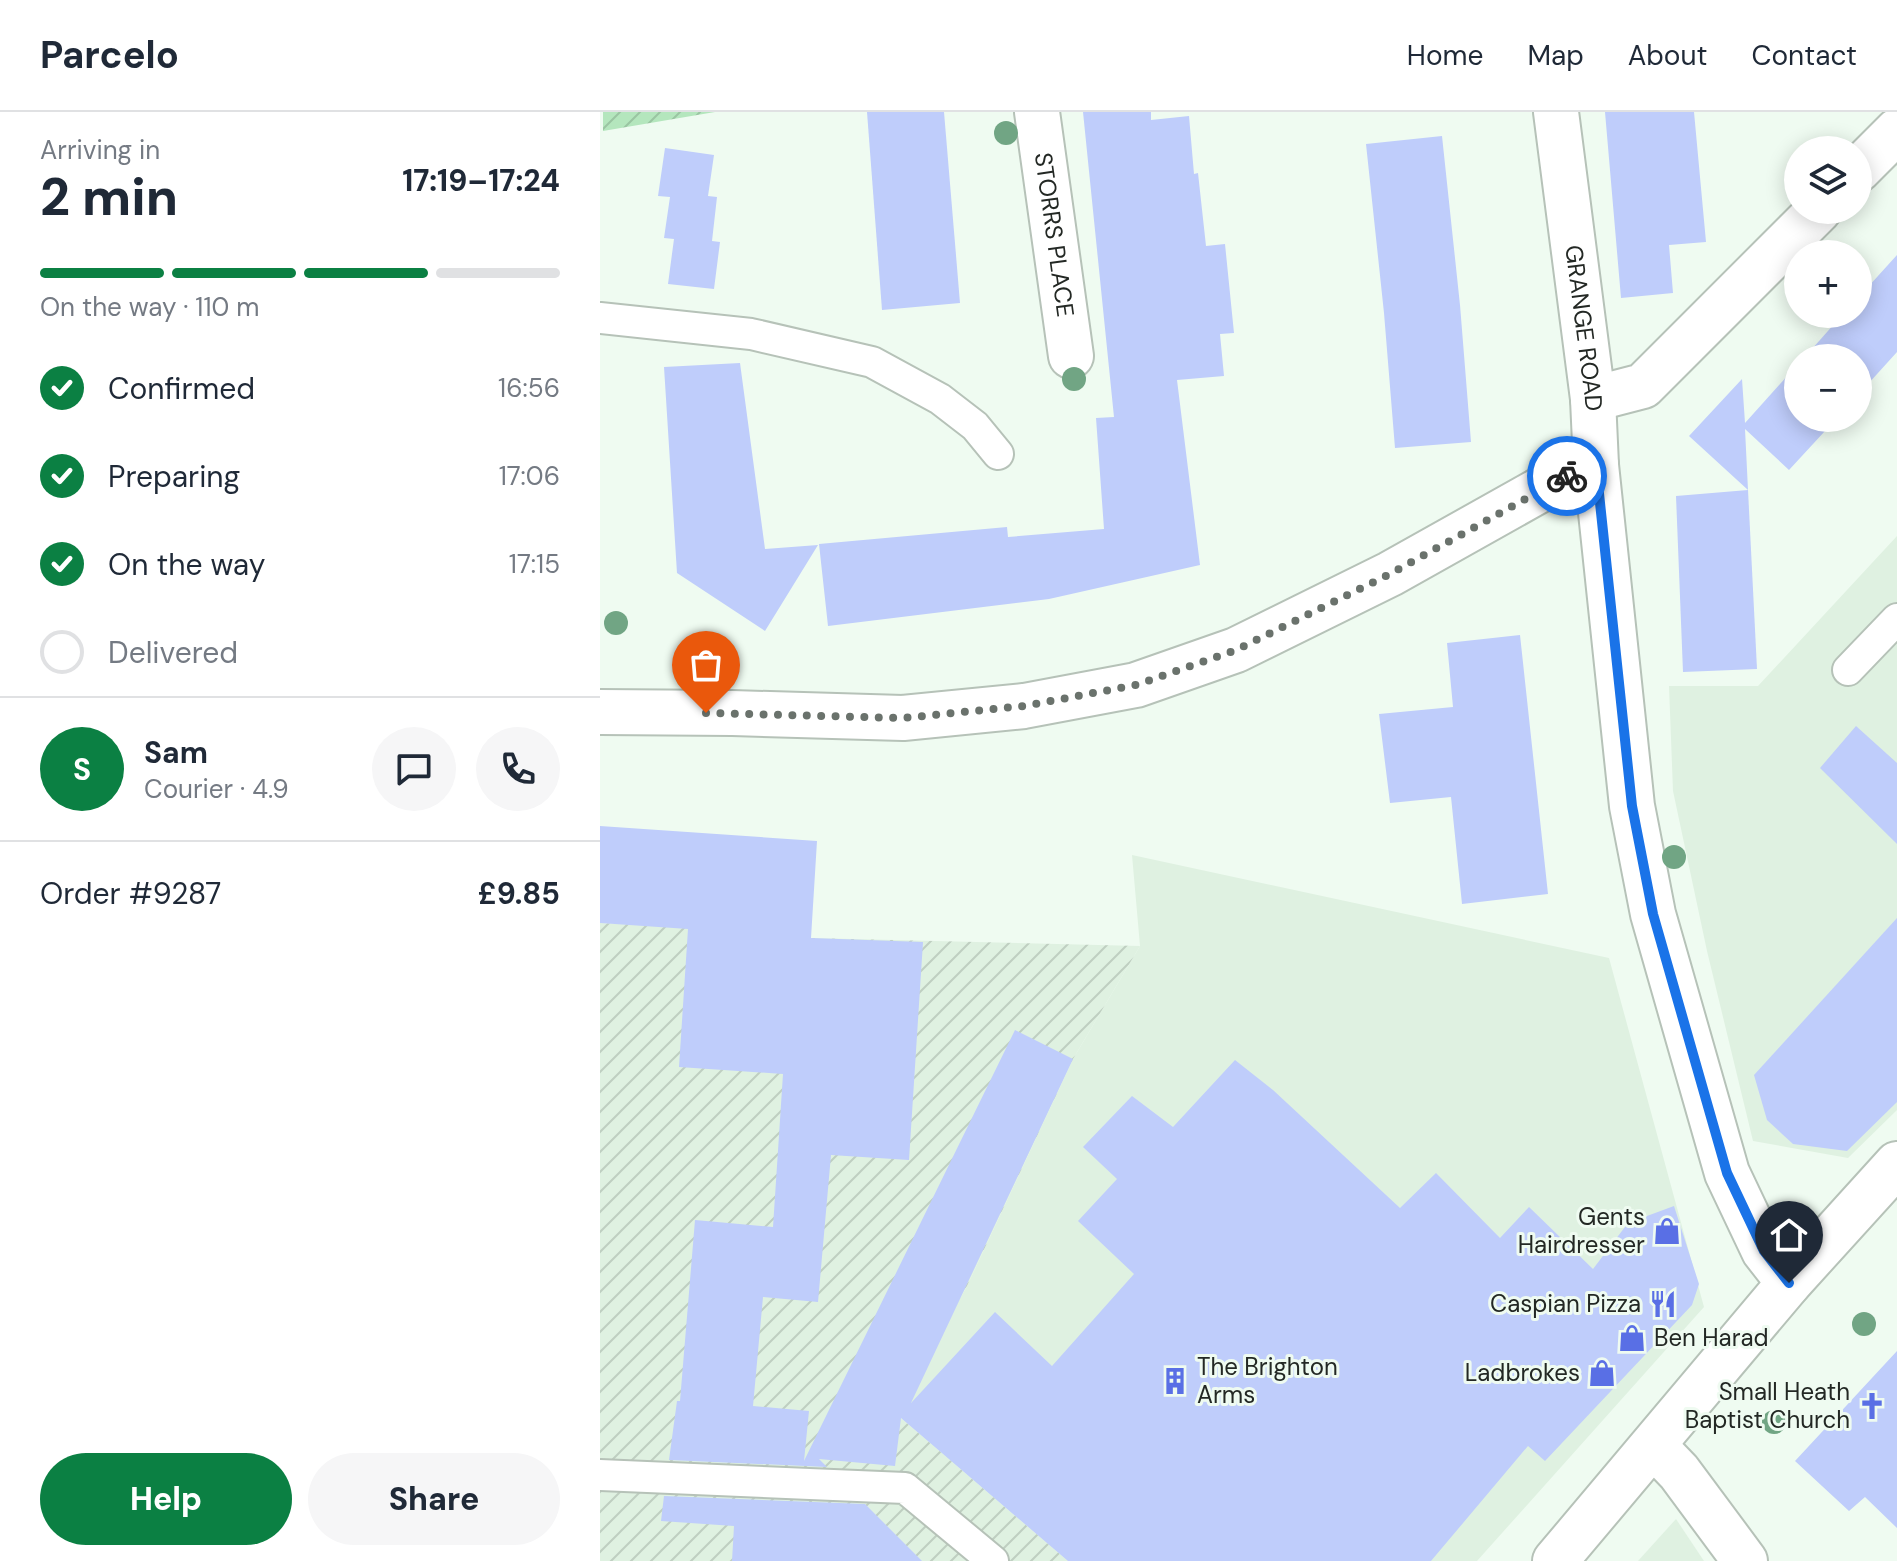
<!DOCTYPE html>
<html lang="en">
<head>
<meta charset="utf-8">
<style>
	:root { --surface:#fff; --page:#f6f6f7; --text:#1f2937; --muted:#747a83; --line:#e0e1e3; --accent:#0b8043 }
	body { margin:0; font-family:"DM Sans",sans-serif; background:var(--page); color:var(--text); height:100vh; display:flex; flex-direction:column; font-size:30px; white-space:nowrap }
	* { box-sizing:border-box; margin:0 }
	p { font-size:26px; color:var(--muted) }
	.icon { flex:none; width:44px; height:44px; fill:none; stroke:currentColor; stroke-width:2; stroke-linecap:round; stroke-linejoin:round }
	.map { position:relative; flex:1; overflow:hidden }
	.side { display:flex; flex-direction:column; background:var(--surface); width:600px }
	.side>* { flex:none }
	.tools { position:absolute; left:1184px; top:24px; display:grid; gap:16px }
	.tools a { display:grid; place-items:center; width:88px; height:88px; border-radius:50%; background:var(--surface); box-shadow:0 4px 20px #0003; font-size:40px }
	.pin { position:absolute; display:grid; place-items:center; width:68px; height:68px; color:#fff; margin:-82px -34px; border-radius:50% 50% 50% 0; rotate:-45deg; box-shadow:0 0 8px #0007 }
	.pin .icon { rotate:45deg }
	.courier { position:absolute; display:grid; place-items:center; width:80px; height:80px; margin:-40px; border:6px solid #1a73e8; border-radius:50%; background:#fff; color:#222; box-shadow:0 2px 10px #0007 }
	.summary em { font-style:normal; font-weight:800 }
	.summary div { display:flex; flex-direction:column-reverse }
	.summary { display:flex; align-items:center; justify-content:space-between; height:136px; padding:0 40px }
	h1 { font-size:52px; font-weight:800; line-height:60px }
	.bar { display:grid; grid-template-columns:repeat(4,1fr); gap:12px 8px; align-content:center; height:96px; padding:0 40px }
	.bar i { height:10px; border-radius:6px; background:var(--line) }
	.bar .active { background:var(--accent) }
	.bar p { grid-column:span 4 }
	.line { display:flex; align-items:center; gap:20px; padding:0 40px; border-top:2px solid var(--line) }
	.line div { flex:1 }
	.round { display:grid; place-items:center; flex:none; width:84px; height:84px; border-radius:42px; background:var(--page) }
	ol { padding:0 40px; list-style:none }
	li { display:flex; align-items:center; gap:24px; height:88px }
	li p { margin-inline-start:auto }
	li .icon { padding:8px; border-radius:50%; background:var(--accent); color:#fff; stroke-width:4 }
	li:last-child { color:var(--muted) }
	li i { width:44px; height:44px; border:4px solid var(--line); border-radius:50% }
	.action { display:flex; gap:16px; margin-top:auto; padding:16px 40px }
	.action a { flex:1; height:92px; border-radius:48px; background:var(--accent); color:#fff; font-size:32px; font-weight:800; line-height:92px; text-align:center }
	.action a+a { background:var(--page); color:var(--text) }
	header { display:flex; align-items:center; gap:48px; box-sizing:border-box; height:112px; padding:0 40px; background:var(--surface); border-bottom:2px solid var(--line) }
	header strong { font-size:38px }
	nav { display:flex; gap:44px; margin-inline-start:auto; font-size:28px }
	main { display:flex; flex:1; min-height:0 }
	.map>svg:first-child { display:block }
	.built { fill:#dff1e1 }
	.industrial { fill:url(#industrial-furrows) }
	.garden { fill:url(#garden-furrows) }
	.building { fill:#bfcdfb }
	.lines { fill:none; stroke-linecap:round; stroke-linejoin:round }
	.lane-casing { stroke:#b6c2b8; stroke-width:34 }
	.street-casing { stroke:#b6c2b8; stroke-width:48 }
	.secondary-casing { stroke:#b6c2b8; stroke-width:48 }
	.lane { stroke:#fff; stroke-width:30 }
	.street { stroke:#fff; stroke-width:44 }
	.secondary { stroke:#fff; stroke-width:44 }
	.tree { fill:#71a584 }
	.done { stroke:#6a726c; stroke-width:8; stroke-dasharray:0 14.4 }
	.route { stroke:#1a73e8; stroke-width:10 }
	.labels { text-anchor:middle; stroke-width:6; stroke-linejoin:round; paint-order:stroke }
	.street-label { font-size:24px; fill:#232824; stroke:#effbf1 }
	.poi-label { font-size:24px; fill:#232824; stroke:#effbf1; text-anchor:end }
</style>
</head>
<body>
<header>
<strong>Parcelo</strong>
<nav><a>Home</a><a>Map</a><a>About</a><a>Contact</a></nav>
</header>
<main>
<section class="side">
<div class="summary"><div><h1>2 min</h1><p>Arriving in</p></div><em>17:19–17:24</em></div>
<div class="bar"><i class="active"></i><i class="active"></i><i class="active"></i><i></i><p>On the way · 110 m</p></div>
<ol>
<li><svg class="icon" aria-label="check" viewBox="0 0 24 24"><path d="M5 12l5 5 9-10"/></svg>Confirmed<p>16:56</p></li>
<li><svg class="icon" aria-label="check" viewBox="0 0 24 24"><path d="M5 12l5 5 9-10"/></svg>Preparing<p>17:06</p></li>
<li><svg class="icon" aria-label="check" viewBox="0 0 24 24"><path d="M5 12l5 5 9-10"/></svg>On the way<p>17:15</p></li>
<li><i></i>Delivered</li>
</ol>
<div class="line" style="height:144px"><b class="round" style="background:var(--accent);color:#fff">S</b><div><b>Sam</b><p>Courier · 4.9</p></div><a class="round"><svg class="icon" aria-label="chat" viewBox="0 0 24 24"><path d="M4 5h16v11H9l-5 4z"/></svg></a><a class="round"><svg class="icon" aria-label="phone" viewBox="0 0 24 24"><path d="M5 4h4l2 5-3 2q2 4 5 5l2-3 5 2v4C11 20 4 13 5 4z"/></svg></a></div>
<div class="line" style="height:104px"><div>Order #9287</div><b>£9.85</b></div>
<div class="action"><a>Help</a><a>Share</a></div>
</section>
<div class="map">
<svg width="1297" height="1449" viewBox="0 0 1297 1449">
	<defs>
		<pattern id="industrial-furrows" width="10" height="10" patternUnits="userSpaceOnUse" patternTransform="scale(2)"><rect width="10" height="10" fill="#dff1e1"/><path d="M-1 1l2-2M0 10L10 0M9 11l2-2" fill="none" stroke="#bfcfc1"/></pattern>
		<pattern id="garden-furrows" width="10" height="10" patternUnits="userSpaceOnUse" patternTransform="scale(2)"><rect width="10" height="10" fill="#b4e6bd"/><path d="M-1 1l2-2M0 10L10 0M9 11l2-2" fill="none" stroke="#9ac5a2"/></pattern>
	</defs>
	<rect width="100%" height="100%" fill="#effbf1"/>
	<!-- built -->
	<g class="built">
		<polygon points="1297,424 1297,998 1248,1046 1153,1029 1107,839 1073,679 1069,574 1158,574"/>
		<polygon points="532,743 1009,846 1104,1195 877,1449 468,1449 301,1306 321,1256 367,1174 473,947 540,834"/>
		<polygon points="1076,1407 1104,1449 1038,1449"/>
	</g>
	<!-- industrial -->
	<polygon class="industrial" points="0,811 88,814 211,826 540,834 473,947 367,1174 321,1256 301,1306 468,1449 0,1449"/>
	<!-- garden -->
	<polygon class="garden" points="3,0 115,0 3,19"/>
	<!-- building -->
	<g class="building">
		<polygon points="267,0 344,0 360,191 282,198"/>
		<polygon points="483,0 551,0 551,8 589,4 594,62 598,61 606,134 625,132 634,221 620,222 624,264 577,268 600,453 449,487 228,514 219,432 407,415 408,425 504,417 496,306 514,305"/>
		<polygon points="1005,0 1094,0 1106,130 1069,133 1073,181 1021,186"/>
		<polygon points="842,24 860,193 871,330 795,336 784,201 766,32"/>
		<polygon points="65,36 114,43 108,84 117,85 112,129 120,130 114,177 68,172 74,127 64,126 70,85 58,84"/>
		<polygon points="1297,143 1297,240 1258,283 1258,246 1204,246 1243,202 1258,202 1258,186"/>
		<polygon points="140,251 165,437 218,433 165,519 77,461 64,255"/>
		<polygon points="1198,252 1198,306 1237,306 1189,358 1145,317 1148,378 1089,324 1142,267 1145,311"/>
		<polygon points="1148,378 1157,557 1083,560 1076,384"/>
		<polygon points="920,523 948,782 862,792 851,685 790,691 779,602 853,595 847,531"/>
		<polygon points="1256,614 1297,651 1297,732 1220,656"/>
		<polygon points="0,714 217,729 211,826 323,830 309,1048 231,1043 218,1190 163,1185 153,1294 209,1299 204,1349 415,918 473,947 311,1291 395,1200 452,1254 534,1162 478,1109 517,1067 483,1035 532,984 573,1015 635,948 673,978 800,1096 836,1061 900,1126 929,1095 993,1157 1028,1111 1074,1094 1099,1172 1092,1193 945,1349 928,1334 831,1449 468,1449 301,1306 295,1354 219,1347 227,1355 69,1348 77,1289 80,1289 95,1108 173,1115 183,962 79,955 88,817 0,811"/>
		<polygon points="1297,806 1297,990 1247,1039 1193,1032 1167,1008 1154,963"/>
		<polygon points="1297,1239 1297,1416 1265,1385 1249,1399 1195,1349"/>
		<polygon points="64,1384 265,1392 322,1449 132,1449 134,1414 61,1409"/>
	</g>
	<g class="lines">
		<!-- lane casing -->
		<g class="lane-casing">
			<g id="lane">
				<polyline points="0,206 151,222 272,250 340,287 375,314 398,342"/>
				<polyline points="1248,558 1297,507"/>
				<polyline points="0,1363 305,1376 393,1449"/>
			</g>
		</g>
		<!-- street casing -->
		<g class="street-casing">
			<g id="street">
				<path id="s1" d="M437 0 471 244"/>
				<polyline points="1258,58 1297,19"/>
				<polyline points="993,287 1043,274 1219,98"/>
				<polyline points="0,600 132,601 303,606 424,594 536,573 636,538 790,462 963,365 996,353"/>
			</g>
		</g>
		<!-- secondary casing -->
		<g class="secondary-casing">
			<g id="secondary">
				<path id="s2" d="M956 0 993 287 996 353 1032 694 1053 802 1127 1061 1164 1139 1189 1171"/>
				<polyline points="1054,1334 1079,1360 1145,1449"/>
				<polyline points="955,1449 1189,1171 1297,1052"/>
			</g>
		</g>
		<!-- lane -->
		<use href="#lane" class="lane"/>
		<!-- street -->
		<use href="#street" class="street"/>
		<!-- secondary -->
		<use href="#secondary" class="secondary"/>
	</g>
	<!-- trees -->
	<g class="tree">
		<circle cx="406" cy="21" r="12"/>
		<circle cx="474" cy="267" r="12"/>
		<circle cx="16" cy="511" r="12"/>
		<circle cx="1074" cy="745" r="12"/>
		<circle cx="1264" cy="1212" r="12"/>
		<circle cx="1174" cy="1310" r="12"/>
	</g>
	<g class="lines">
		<!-- done -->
		<polyline class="done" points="106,601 303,606 424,594 536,573 636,538 790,462 967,364"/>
		<!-- route -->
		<polyline class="route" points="967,364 996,353 1032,694 1053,802 1127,1061 1164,1139 1189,1171"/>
	</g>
	<!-- icons -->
	<defs>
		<g id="shop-bare" transform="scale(2.16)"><path d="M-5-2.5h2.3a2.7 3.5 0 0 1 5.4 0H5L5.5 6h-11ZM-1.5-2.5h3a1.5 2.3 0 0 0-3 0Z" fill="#596fe5" stroke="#effbf1" stroke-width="2.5" paint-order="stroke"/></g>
		<g id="restaurant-bare" transform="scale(2.16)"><path d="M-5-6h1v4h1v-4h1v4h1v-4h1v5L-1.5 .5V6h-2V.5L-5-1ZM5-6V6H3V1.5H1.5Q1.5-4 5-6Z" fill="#596fe5" stroke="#effbf1" stroke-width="2.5" paint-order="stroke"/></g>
		<g id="building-bare" transform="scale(2.16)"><path d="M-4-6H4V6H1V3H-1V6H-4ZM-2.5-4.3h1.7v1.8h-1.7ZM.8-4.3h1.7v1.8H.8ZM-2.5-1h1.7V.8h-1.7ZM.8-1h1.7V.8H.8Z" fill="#596fe5" stroke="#effbf1" stroke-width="2.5" paint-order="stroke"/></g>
		<g id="church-bare" transform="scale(2.16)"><path d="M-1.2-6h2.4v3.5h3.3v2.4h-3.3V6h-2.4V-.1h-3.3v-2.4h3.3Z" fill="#596fe5" stroke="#effbf1" stroke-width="2.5" paint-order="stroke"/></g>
	</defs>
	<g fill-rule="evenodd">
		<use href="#shop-bare" x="1067" y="1119"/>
		<use href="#restaurant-bare" x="1063" y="1192"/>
		<use href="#shop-bare" x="1032" y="1226"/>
		<use href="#shop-bare" x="1002" y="1261"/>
		<use href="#building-bare" x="575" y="1269"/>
		<use href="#church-bare" x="1272" y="1294"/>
	</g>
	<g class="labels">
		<!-- street labels -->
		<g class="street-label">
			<text dy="8" stroke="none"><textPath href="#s1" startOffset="124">STORRS PLACE</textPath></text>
			<text dy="8" stroke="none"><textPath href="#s2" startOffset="218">GRANGE ROAD</textPath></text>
		</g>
		<!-- poi labels -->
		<g class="poi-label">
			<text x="1045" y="1113">Gents<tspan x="1045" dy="28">Hairdresser</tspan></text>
			<text x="1041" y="1200">Caspian Pizza</text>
			<text x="1054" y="1234" text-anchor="start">Ben Harad</text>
			<text x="597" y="1263" text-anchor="start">The Brighton<tspan x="597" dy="28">Arms</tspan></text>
			<text x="980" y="1269">Ladbrokes</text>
			<text x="1250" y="1288">Small Heath<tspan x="1250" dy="28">Baptist Church</tspan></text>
		</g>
	</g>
</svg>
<div class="tools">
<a><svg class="icon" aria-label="layers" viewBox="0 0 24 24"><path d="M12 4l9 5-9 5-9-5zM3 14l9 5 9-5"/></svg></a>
<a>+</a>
<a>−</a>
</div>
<div class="pin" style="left:106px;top:601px;background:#ea580c"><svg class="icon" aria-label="bag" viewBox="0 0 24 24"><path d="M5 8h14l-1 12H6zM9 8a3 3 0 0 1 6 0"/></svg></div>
<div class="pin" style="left:1189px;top:1171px;background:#1f2937"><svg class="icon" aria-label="home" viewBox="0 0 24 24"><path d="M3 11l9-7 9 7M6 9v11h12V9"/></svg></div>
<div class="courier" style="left:967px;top:364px"><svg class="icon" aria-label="bike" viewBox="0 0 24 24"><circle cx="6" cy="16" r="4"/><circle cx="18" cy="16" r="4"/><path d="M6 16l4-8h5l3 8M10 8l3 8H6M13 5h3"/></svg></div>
</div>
</main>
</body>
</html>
